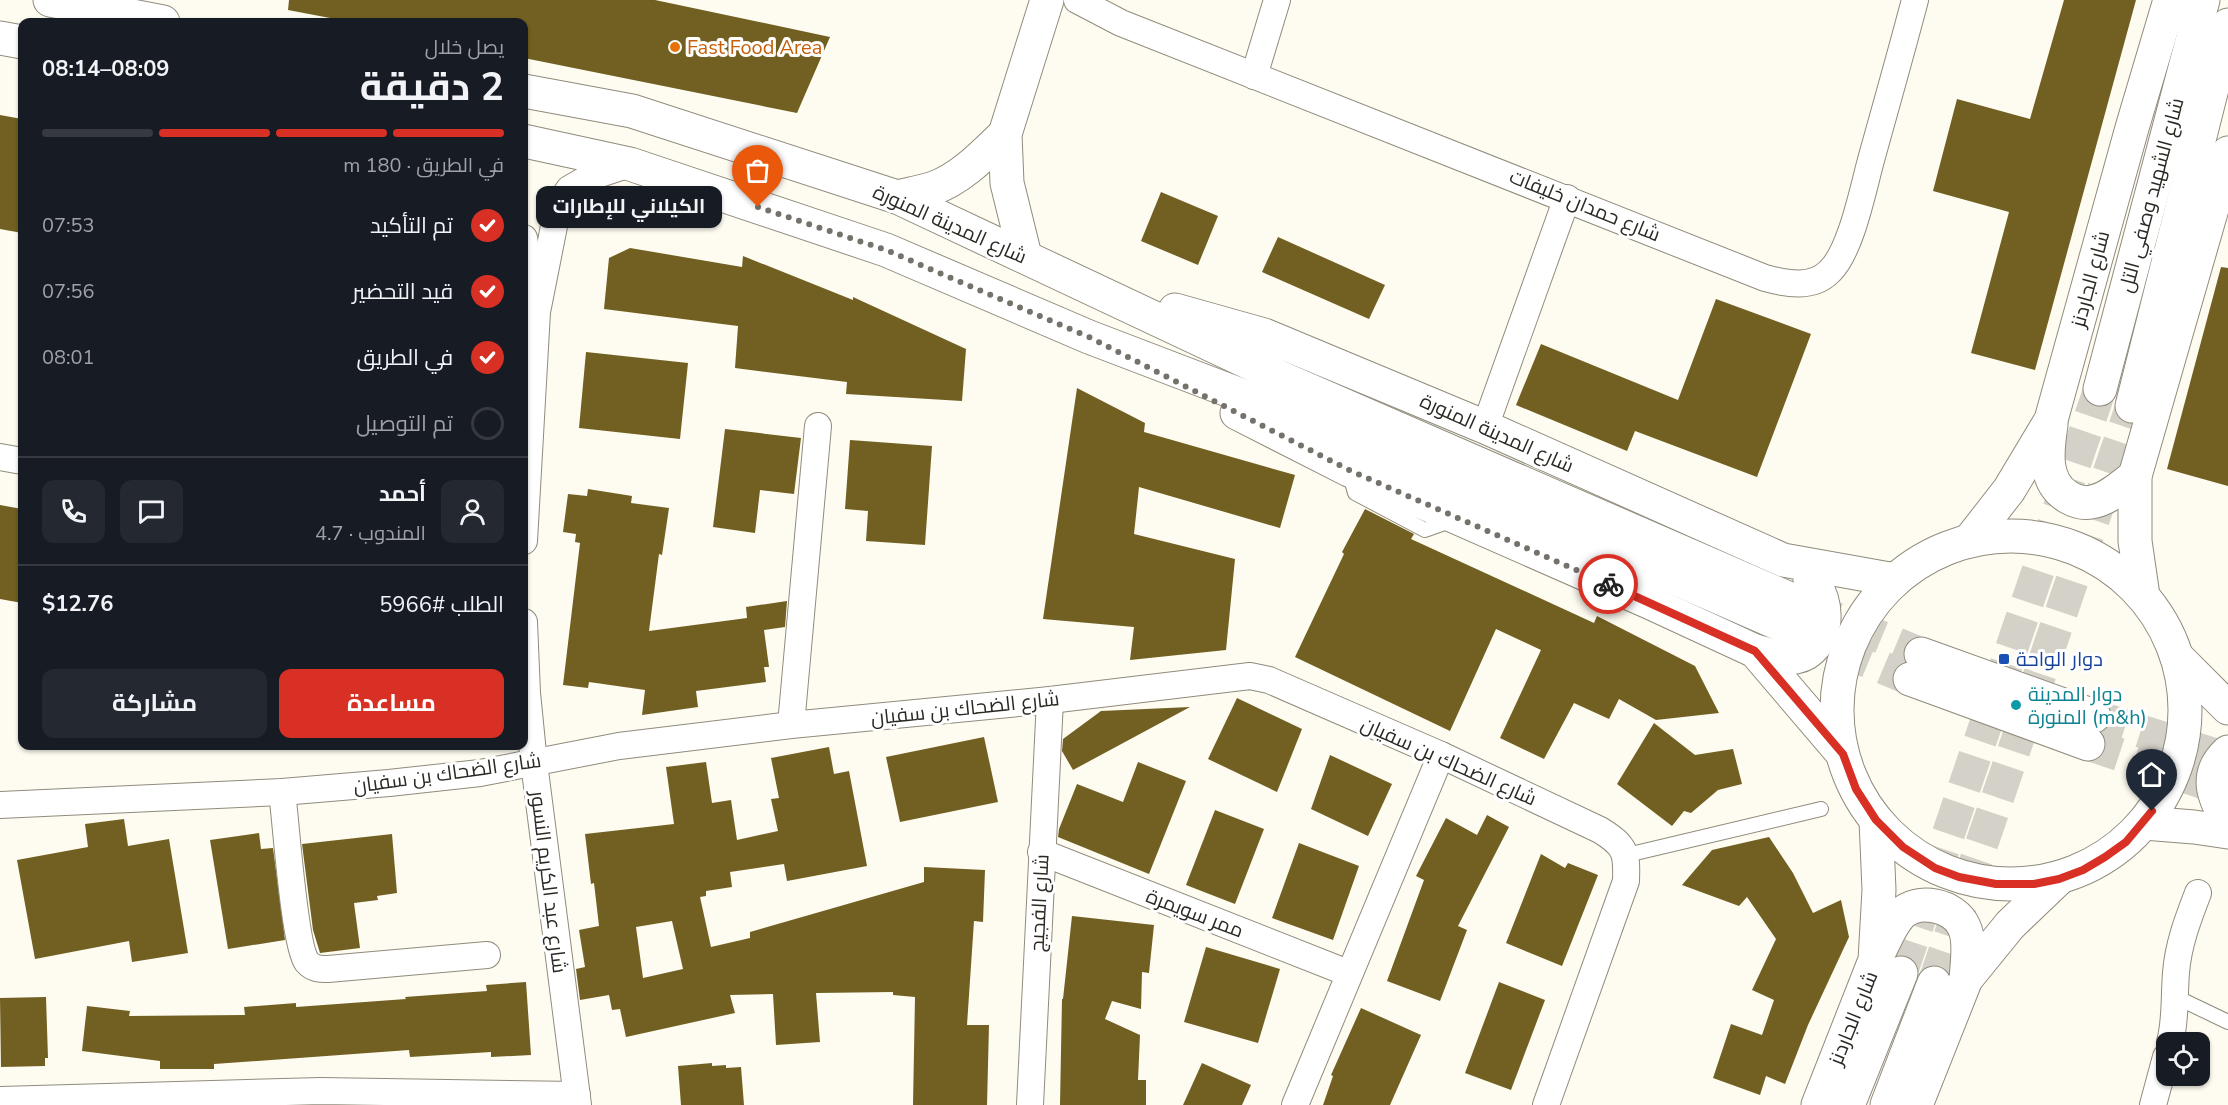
<!DOCTYPE html>
<html lang="ar">
<head>
<meta charset="utf-8">
<style>
	:root { --surface:#171b24; --page:#242831; --text:#f1f3f6; --muted:#9ea1a6; --line:#363941; --accent:#d93025 }
	body { margin:0; font-family:"Nunito Sans",Cairo,sans-serif; background:var(--page); color:var(--text); direction:rtl; height:100vh; display:flex; flex-direction:column; font-size:22px; white-space:nowrap }
	* { box-sizing:border-box; margin:0 }
	p { font-size:20px; color:var(--muted) }
	.icon { flex:none; width:33px; height:33px; fill:none; stroke:currentColor; stroke-width:2; stroke-linecap:round; stroke-linejoin:round }
	.map { position:relative; flex:1; overflow:hidden; direction:ltr }
	.drawer { position:absolute; left:18px; top:18px; width:510px; height:732px; display:flex; flex-direction:column; background:var(--surface); border-radius:12px; box-shadow:0 2px 4px #0004; direction:rtl }
	.drawer>* { flex:none }
	.buttons { position:absolute; left:2156px; top:1032px; display:grid; gap:12px }
	.buttons a { display:grid; place-items:center; width:54px; height:54px; border-radius:12px; background:var(--surface); box-shadow:0 2px 4px #0004; font-size:30px }
	.pin { position:absolute; display:grid; place-items:center; width:51px; height:51px; color:#fff; margin:-62px -26px; border-radius:50% 50% 50% 0; rotate:-45deg; box-shadow:0 0 6px #0007 }
	.pin .icon { rotate:45deg }
	.courier { position:absolute; display:grid; place-items:center; width:60px; height:60px; margin:-30px; border:4px solid #d93025; border-radius:50%; background:#fff; color:#222; box-shadow:0 2px 8px #0007 }
	.bubble { position:absolute; height:42px; border-radius:12px; background:var(--surface); box-shadow:0 2px 4px #0004; font-size:20px; font-weight:700; line-height:42px; text-align:center; direction:rtl }
	.summary em { font-style:normal; font-weight:700 }
	.summary div { display:flex; flex-direction:column-reverse }
	.summary { display:flex; align-items:center; justify-content:space-between; height:102px; padding:0 24px }
	h1 { font-size:39px; font-weight:700; line-height:45px }
	.bar { display:grid; grid-template-columns:repeat(4,1fr); gap:9px 6px; align-content:center; height:72px; padding:0 24px }
	.bar i { height:8px; border-radius:4px; background:var(--line) }
	.bar .on { background:var(--accent) }
	.bar p { grid-column:span 4 }
	.line { display:flex; align-items:center; gap:15px; padding:0 24px; border-top:2px solid var(--line) }
	.line div { flex:1 }
	.round { display:grid; place-items:center; flex:none; width:63px; height:63px; border-radius:12px; background:var(--page) }
	ol { padding:0 24px; list-style:none }
	li { display:flex; align-items:center; gap:18px; height:66px }
	li p { margin-inline-start:auto }
	li .icon { padding:6px; border-radius:50%; background:var(--accent); color:#fff; stroke-width:4 }
	li:last-child { color:var(--muted) }
	li i { width:33px; height:33px; border:3px solid var(--line); border-radius:50% }
	.action { display:flex; gap:12px; margin-top:auto; padding:12px 24px }
	.action a { flex:1; height:69px; border-radius:12px; background:var(--accent); color:#fff; font-size:24px; font-weight:700; line-height:69px; text-align:center }
	.action a+a { background:var(--page); color:var(--text) }
	.map>svg:first-child { display:block }
	.building { fill:#716021; fill-rule:evenodd }
	.lines { fill:none; stroke-linecap:round; stroke-linejoin:round }
	.secondary-tunnel { stroke:#d4d1c8; stroke-width:33; stroke-dasharray:33 16; stroke-linecap:butt }
	.lane-casing { stroke:#908b7c; stroke-width:16 }
	.street-casing { stroke:#908b7c; stroke-width:28 }
	.secondary-casing { stroke:#908b7c; stroke-width:35 }
	.lane { stroke:#fff; stroke-width:14 }
	.street { stroke:#fff; stroke-width:26 }
	.secondary { stroke:#fff; stroke-width:33 }
	.done { stroke:#75726b; stroke-width:6; stroke-dasharray:0 10.8 }
	.route { stroke:#d93025; stroke-width:8 }
	.food-dot { fill:#e8710a; stroke:#fff; stroke-width:2 }
	.transit-dot { fill:#1a4fb4; stroke:#fff; stroke-width:2 }
	.culture-dot { fill:#0f9aa8; stroke:#fff; stroke-width:2 }
	.labels { text-anchor:middle; stroke-width:6; stroke-linejoin:round; paint-order:stroke }
	.food-label { font-size:20px; fill:#c56008; stroke:#fff; text-anchor:start }
	.street-label { font-size:20px; fill:#2b2923; stroke:#fff }
	.transit-label { font-size:20px; fill:#164399; stroke:#fff; text-anchor:start }
	.culture-label { font-size:20px; fill:#0d838f; stroke:#fff; text-anchor:start }
</style>
</head>
<body>
<div class="map">
<svg width="2228" height="1105" viewBox="0 0 2228 1105">
	<rect width="100%" height="100%" fill="#fefbf1"/>
	<!-- building -->
	<g class="building">
		<polygon points="289,0 655,0 830,37 797,113 524,58 524,22 351,22 288,10"/>
		<polygon points="2064,0 2136,0 2035,370 1971,353 2009,212 1933,191 1957,99 2030,119"/>
		<polygon points="0,115 22,119 22,233 0,229"/>
		<polygon points="1161,192 1218,216 1198,265 1141,241"/>
		<polygon points="1278,237 1385,285 1369,319 1262,272"/>
		<polygon points="630,248 742,267 743,256 853,300 853,297 966,349 962,401 846,394 847,382 735,368 738,326 604,309 609,258"/>
		<polygon points="2221,267 2228,268 2228,486 2167,469"/>
		<polygon points="1716,299 1811,334 1757,477 1635,431 1627,451 1516,405 1541,344 1678,400"/>
		<polygon points="586,352 688,363 680,439 579,428"/>
		<polygon points="1077,388 1145,423 1144,432 1295,475 1280,528 1139,487 1134,534 1235,559 1226,650 1130,660 1134,627 1043,619"/>
		<polygon points="725,429 801,438 794,494 760,490 755,533 713,527"/>
		<polygon points="850,440 932,446 925,545 866,541 868,511 845,509"/>
		<polygon points="588,489 632,496 631,503 669,508 662,555 659,554 649,631 747,618 746,607 787,601 785,627 764,630 769,667 764,667 766,682 696,691 698,707 642,715 645,690 589,682 588,688 563,685 580,543 575,542 576,534 563,532 568,494 587,496"/>
		<polygon points="0,505 22,509 22,603 0,599"/>
		<polygon points="1365,509 1414,534 1411,539 1594,623 1597,616 1695,666 1719,713 1656,720 1619,699 1609,719 1574,703 1544,759 1500,738 1541,650 1496,629 1450,731 1295,657 1344,554 1342,552"/>
		<polygon points="1237,698 1302,729 1277,792 1208,759"/>
		<polygon points="1190,707 1073,770 1062,751 1063,739 1101,711"/>
		<polygon points="1654,723 1695,755 1733,749 1742,784 1718,790 1691,813 1684,811 1672,826 1617,784"/>
		<polygon points="984,737 998,802 900,822 886,757"/>
		<path d="M829 747 834 774 849 771 867 866 787 881 784 864 730 872 732 887 706 891V896L700 897 711 947 750 938V932L924 882V867L985 870 983 922 974 921 967 1025H989L987 1105H913L915 997 893 995V992L816 993 820 1042 776 1045 773 994 730 995 735 1013 626 1037 620 1009 612 1010 609 995 580 1000 576 969 585 967 579 930 599 926 594 883 591 884 585 834 674 824 666 767 706 762 712 803 731 800 737 840 778 831 771 799 779 798 771 758ZM672 921 683 969 643 978 636 927Z"/>
		<polygon points="1330,755 1392,784 1368,836 1311,809"/>
		<polygon points="1138,762 1186,781 1149,874 1058,837 1059,829 1077,784 1123,802"/>
		<polygon points="1215,810 1264,829 1235,904 1186,885"/>
		<polygon points="1487,815 1509,827 1458,926 1467,930 1440,1001 1387,981 1424,880 1416,876 1446,818 1477,835"/>
		<polygon points="124,819 128,846 169,839 188,953 132,962 129,941 35,959 17,860 88,847 85,824"/>
		<polygon points="259,833 261,849 273,848 285,940 228,949 210,840"/>
		<polygon points="392,834 397,893 377,896 378,900 354,903 360,948 320,953 313,930 302,844"/>
		<polygon points="1769,837 1793,873 1813,913 1841,900 1849,937 1808,1025 1785,1084 1766,1076 1760,1095 1713,1078 1731,1024 1762,1035 1774,1000 1752,990 1776,939 1747,897 1739,906 1682,885 1712,850"/>
		<polygon points="1299,843 1359,866 1333,940 1272,918"/>
		<polygon points="1541,854 1565,868 1568,863 1598,875 1562,966 1506,943"/>
		<polygon points="1072,916 1154,925 1149,973 1142,972 1141,1009 1112,1001 1105,1019 1140,1035 1138,1080 1146,1080 1146,1105 1060,1105 1062,999 1063,999"/>
		<polygon points="1206,947 1280,969 1258,1043 1184,1022"/>
		<polygon points="526,982 531,1055 491,1057 491,1052 410,1057 409,1050 214,1064 214,1069 160,1069 160,1061 82,1051 87,1006 130,1011 129,1016 245,1015 244,1007 296,1003 296,1007 406,999 405,997 487,991 486,985"/>
		<polygon points="1499,982 1545,1000 1511,1090 1465,1073"/>
		<polygon points="46,997 48,1058 45,1058 45,1066 1,1067 0,998"/>
		<polygon points="1361,1008 1421,1035 1390,1105 1323,1105 1333,1076 1331,1075"/>
		<polygon points="712,1063 712,1066 726,1065 726,1068 741,1067 744,1105 681,1105 678,1066"/>
		<polygon points="1202,1063 1251,1085 1242,1105 1183,1105"/>
	</g>
	<g class="lines">
		<!-- secondary-tunnel -->
		<g class="secondary-tunnel">
			<polyline points="1806,606 1921,654"/>
			<polyline points="1793,630 1910,679"/>
			<polyline points="2094,716 2228,759"/>
			<polyline points="2088,744 2228,791"/>
			<polyline points="1901,973 2100,389"/>
			<polyline points="1934,983 2132,406"/>
		</g>
		<!-- lane casing -->
		<g class="lane-casing">
			<g id="lane">
				<polyline points="1350,475 1355,493 1425,530 1453,520"/>
				<polyline points="1627,855 1821,809"/>
				<polyline points="2176,997 2228,1022"/>
			</g>
		</g>
		<!-- street casing -->
		<g class="street-casing">
			<g id="street">
				<path d="M1077 0 1121 23 1765 278C1787 284 1813 289 1830 271 1851 251 1863 189 1871 160 1886 106 1901 53 1915 0"/>
				<polyline points="1254,76 1277,0"/>
				<polyline points="524,238 534,297"/>
				<polyline points="1485,427 1567,198"/>
				<polyline points="0,457 22,461"/>
				<polyline points="524,541 537,312 558,206 569,189 588,178 630,164"/>
				<polyline points="524,622 527,693 534,763 578,1105"/>
				<polyline points="791,725 818,426"/>
				<path d="M282 792C286 821 294 945 307 962 313 969 320 969 328 969L487 955"/>
				<path d="M0 805 282 792 389 783 480 773 619 746 791 725 1050 700 1250 676 1269 680 1441 755 1600 830C1626 846 1627 853 1626 881L1546 1105"/>
				<polyline points="1041,852 1348,973"/>
				<path d="M2170 1042C2176 1020 2174 997 2176 973 2178 945 2188 919 2198 893"/>
				<polyline points="0,1100 321,1091 577,1095"/>
				<polyline points="1030,1105 1050,700"/>
				<polyline points="1295,1105 1441,755"/>
				<polyline points="2153,1105 2166,1057"/>
			</g>
		</g>
		<!-- secondary casing -->
		<g class="secondary-casing">
			<g id="secondary">
				<polyline points="50,0 163,22"/>
				<polyline points="0,38 22,42"/>
				<polyline points="524,91 632,111 897,197 1288,381 1806,606"/>
				<polyline points="524,141 630,164 886,250 1089,337 1364,442 1793,630"/>
				<path d="M897 197C909 194 922 192 934 188 962 178 984 154 1005 134"/>
				<polyline points="1025,256 1007,183 1005,134 1047,0"/>
				<polyline points="1175,310 1264,335 1485,427 1783,560 1895,580"/>
				<polyline points="2100,389 2203,0"/>
				<polyline points="2132,406 2228,25"/>
				<polyline points="1237,413 1349,470 1651,603 1755,651 1842,753"/>
				<path d="M2051 425C2047 451 2043 482 2068 497 2075 501 2083 504 2091 502 2107 500 2122 486 2135 476"/>
				<circle cx="2011" cy="710" r="174"/>
				<polyline points="1970,540 2009,490 2051,420 2132,128 2170,0"/>
				<polyline points="2143,596 2135,541 2135,476 2228,153"/>
				<path d="M1755 651C1767 654 1783 660 1796 657 1829 650 1832 600 1810 580"/>
				<polyline points="1921,654 2094,716"/>
				<polyline points="2177,657 2228,708"/>
				<polyline points="1910,679 2088,744"/>
				<path d="M2228 752C2203 775 2214 798 2228 823"/>
				<polyline points="2144,823 2194,827 2228,832"/>
				<path d="M1879 952C1885 940 1891 925 1900 915 1917 897 1955 905 1964 927 1971 941 1967 963 1966 979"/>
				<polyline points="1818,1105 1875,960 1879,890 1876,820"/>
				<polyline points="1848,1105 1901,973"/>
				<polyline points="1887,1105 1934,983"/>
				<polyline points="1916,1105 1966,979 2010,925 2059,878"/>
			</g>
		</g>
		<!-- lane -->
		<use href="#lane" class="lane"/>
		<!-- street -->
		<use href="#street" class="street"/>
		<!-- secondary -->
		<use href="#secondary" class="secondary"/>
	</g>
	<g class="lines">
		<!-- done -->
		<polyline class="done" points="758,207 886,250 1089,337 1349,470 1608,584"/>
		<!-- route -->
		<polyline class="route" points="1608,584 1755,651 1843,754 1856,789 1876,820 1903,847 1935,868 1959,877 1996,884 2034,884 2059,879 2083,870 2105,857 2126,842 2152,811"/>
	</g>
	<!-- markers -->
	<circle class="food-dot" cx="675" cy="47" r="6"/>
	<rect class="transit-dot" x="1998" y="653" width="12" height="12" rx="3"/>
	<circle class="culture-dot" cx="2016" cy="705" r="6"/>
	<g class="labels">
		<!-- food labels -->
		<g class="food-label">
			<text x="687" y="54">Fast Food Area</text>
		</g>
		<!-- street labels -->
		<g class="street-label">
			<text transform="translate(2151 195) rotate(-75)" y="7">شارع الشهيد وصفي التل</text>
			<text transform="translate(1585 205) rotate(22)" y="7">شارع حمدان خليفات</text>
			<text transform="translate(950 224) rotate(24)" y="7">شارع المدينة المنورة</text>
			<text transform="translate(2090 279) rotate(-75)" y="7">شارع الجاردنز</text>
			<text transform="translate(1497 433) rotate(24)" y="7">شارع المدينة المنورة</text>
			<text transform="translate(965 708) rotate(-6)" y="7">شارع الضحاك بن سفيان</text>
			<text transform="translate(1449 761) rotate(24)" y="7">شارع الضحاك بن سفيان</text>
			<text transform="translate(447 773) rotate(-8)" y="7">شارع الضحاك بن سفيان</text>
			<text transform="translate(549 882) rotate(83)" y="7">شارع عبد الكريم النسور</text>
			<text transform="translate(1039 903) rotate(-87)" y="7">شارع الفجيج</text>
			<text transform="translate(1195 913) rotate(21)" y="7">ممر سويمرة</text>
			<text transform="translate(1853 1018) rotate(-68)" y="7">شارع الجاردنز</text>
		</g>
		<!-- transit labels -->
		<g class="transit-label">
			<text x="2016" y="666">دوار الواحة</text>
		</g>
		<!-- culture labels -->
		<g class="culture-label">
			<text x="2028" y="701">دوار المدينة<tspan x="2028" dy="23">المنورة (m&amp;h)</tspan></text>
		</g>
	</g>
</svg>
<div class="buttons">
<a><svg class="icon" aria-label="locate" viewBox="0 0 24 24"><circle cx="12" cy="12" r="6"/><path d="M12 2v4M12 18v4M2 12h4M18 12h4"/></svg></a>
</div>
<div class="pin" style="left:758px;top:207px;background:#ea580c"><svg class="icon" aria-label="bag" viewBox="0 0 24 24"><path d="M5 8h14l-1 12H6zM9 8a3 3 0 0 1 6 0"/></svg></div>
<div class="pin" style="left:2152px;top:811px;background:#1f2937"><svg class="icon" aria-label="home" viewBox="0 0 24 24"><path d="M3 11l9-7 9 7M6 9v11h12V9"/></svg></div>
<div class="courier" style="left:1608px;top:584px"><svg class="icon" aria-label="bike" viewBox="0 0 24 24"><circle cx="6" cy="16" r="4"/><circle cx="18" cy="16" r="4"/><path d="M6 16l4-8h5l3 8M10 8l3 8H6M13 5h3"/></svg></div>
<div class="bubble" style="left:536px;top:186px;width:186px">الكيلاني للإطارات</div>
<section class="drawer">
<div class="summary"><div><h1>2 دقيقة</h1><p>يصل خلال</p></div><em>08:09–08:14</em></div>
<div class="bar"><i class="on"></i><i class="on"></i><i class="on"></i><i></i><p>في الطريق · 180 m</p></div>
<ol>
<li><svg class="icon" aria-label="check" viewBox="0 0 24 24"><path d="M5 12l5 5 9-10"/></svg>تم التأكيد<p>07:53</p></li>
<li><svg class="icon" aria-label="check" viewBox="0 0 24 24"><path d="M5 12l5 5 9-10"/></svg>قيد التحضير<p>07:56</p></li>
<li><svg class="icon" aria-label="check" viewBox="0 0 24 24"><path d="M5 12l5 5 9-10"/></svg>في الطريق<p>08:01</p></li>
<li><i></i>تم التوصيل</li>
</ol>
<div class="line" style="height:108px"><a class="round"><svg class="icon" aria-label="person" viewBox="0 0 24 24"><circle cx="12" cy="8" r="4"/><path d="M4 21q1-7 8-7t8 7"/></svg></a><div><b>أحمد</b><p>المندوب · 4.7</p></div><a class="round"><svg class="icon" aria-label="chat" viewBox="0 0 24 24"><path d="M4 5h16v11H9l-5 4z"/></svg></a><a class="round"><svg class="icon" aria-label="phone" viewBox="0 0 24 24"><path d="M5 4h4l2 5-3 2q2 4 5 5l2-3 5 2v4C11 20 4 13 5 4z"/></svg></a></div>
<div class="line" style="height:78px"><div>الطلب #5966</div><b>$12.76</b></div>
<div class="action"><a>مساعدة</a><a>مشاركة</a></div>
</section>
</div>
</body>
</html>
